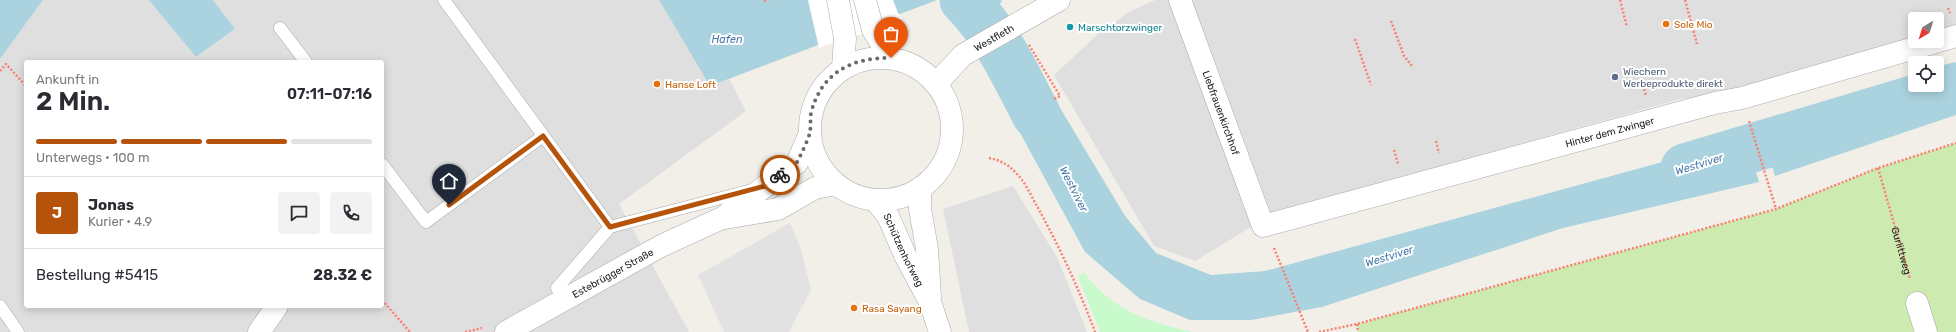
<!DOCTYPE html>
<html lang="de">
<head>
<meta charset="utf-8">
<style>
	:root { --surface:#fff; --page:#f2f2f3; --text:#2b2b33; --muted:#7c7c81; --line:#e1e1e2; --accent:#b45309 }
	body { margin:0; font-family:Rubik,sans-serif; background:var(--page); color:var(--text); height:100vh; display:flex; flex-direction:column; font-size:15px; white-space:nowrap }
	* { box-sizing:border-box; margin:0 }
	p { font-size:13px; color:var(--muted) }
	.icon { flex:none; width:22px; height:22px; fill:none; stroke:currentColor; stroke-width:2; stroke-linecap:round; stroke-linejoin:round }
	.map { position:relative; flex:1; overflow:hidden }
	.side { position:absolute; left:24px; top:60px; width:360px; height:248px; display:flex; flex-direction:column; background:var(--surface); border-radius:4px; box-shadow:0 2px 10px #0003 }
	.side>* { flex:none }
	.needle { width:26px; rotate:218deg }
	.fabs { position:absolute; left:1908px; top:12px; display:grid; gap:8px }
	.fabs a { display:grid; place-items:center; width:36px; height:36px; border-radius:4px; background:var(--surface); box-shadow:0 2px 10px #0003; font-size:20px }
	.pin { position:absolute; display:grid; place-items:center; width:34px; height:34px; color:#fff; margin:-41px -17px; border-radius:50% 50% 50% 0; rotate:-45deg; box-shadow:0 0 4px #0007 }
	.pin .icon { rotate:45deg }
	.courier { position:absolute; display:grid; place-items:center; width:40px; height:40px; margin:-20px; border:3px solid #b45309; border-radius:50%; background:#fff; color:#222; box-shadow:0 1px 5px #0007 }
	.summary em { font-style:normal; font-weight:600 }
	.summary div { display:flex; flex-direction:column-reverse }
	.summary { display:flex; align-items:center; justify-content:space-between; height:68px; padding:0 12px }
	h1 { font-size:26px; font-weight:600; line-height:30px }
	.bar { display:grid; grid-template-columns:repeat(4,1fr); gap:6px 4px; align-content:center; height:48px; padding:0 12px }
	.bar i { height:5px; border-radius:3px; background:var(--line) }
	.bar .selected { background:var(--accent) }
	.bar p { grid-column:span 4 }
	.line { display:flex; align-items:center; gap:10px; padding:0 12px; border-top:1px solid var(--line) }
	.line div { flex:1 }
	.round { display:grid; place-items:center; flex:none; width:42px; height:42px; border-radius:4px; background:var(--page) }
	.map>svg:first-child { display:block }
	.residential { fill:#e0dfdf; fill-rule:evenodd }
	.grass { fill:#cdebb0 }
	.park { fill:#c8facc }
	.parking { fill:#e2e2e2 }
	.water { fill:#aad3df }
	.pier { fill:#fff }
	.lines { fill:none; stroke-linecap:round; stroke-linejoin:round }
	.river { stroke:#aad3df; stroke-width:49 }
	.service-casing { stroke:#a9a9a9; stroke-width:13 }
	.minor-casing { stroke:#a9a9a9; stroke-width:23 }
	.tertiary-casing { stroke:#a9a9a9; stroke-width:23 }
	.path { stroke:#fa8072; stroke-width:2.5; stroke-dasharray:2 2; stroke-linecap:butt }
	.service { stroke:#fff; stroke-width:12 }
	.minor { stroke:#fff; stroke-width:22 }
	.tertiary { stroke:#fff; stroke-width:22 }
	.done { stroke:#6b6a68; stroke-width:4; stroke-dasharray:0 7.2 }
	.route { stroke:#b45309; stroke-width:5 }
	.food-dot { fill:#e8710a; stroke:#fff; stroke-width:1.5 }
	.culture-dot { fill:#0f9aa8; stroke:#fff; stroke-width:1.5 }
	.service-dot { fill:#5c6f8a; stroke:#fff; stroke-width:1.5 }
	.labels { text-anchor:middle; stroke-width:4; stroke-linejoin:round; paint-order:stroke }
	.food-label { font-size:10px; fill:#c56008; stroke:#fff; text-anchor:start }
	.culture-label { font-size:10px; fill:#0d838f; stroke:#fff; text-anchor:start }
	.street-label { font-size:10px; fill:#222; stroke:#fff }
	.service-label { font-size:10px; fill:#4e5e75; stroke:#fff; text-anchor:start }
	.water-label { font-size:11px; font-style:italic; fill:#4a7aab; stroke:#fff }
</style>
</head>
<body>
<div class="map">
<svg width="1956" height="332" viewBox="0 0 1956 332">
	<rect width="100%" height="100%" fill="#f2efe9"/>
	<!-- residential -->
	<g class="residential">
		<path d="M43 0H149L197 57 235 29 213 0H659L710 85 729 79 746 111 619 204 689 332H0V59ZM26 62H382V306H26Z"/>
		<polygon points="1155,0 1956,0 1956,28 1937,34 1937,19 1915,19 1915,40 1725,95 1680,99 1274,213 1195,261 1154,246 1054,75 1097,35 1129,12"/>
		<polygon points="1013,186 1057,257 1087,332 969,332 943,209"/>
	</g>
	<!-- grass -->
	<polygon class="grass" points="1956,143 1956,332 1358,332 1357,324 1776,209 1878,168"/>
	<!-- park -->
	<path class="park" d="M1084 272C1109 309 1151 323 1193 332H1100L1078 276Z"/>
	<!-- parking -->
	<polygon class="parking" points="790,223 801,249 811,290 789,332 724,332 698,275"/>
	<!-- water -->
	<g class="water">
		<polygon points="0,0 43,0 0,59"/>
		<polygon points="149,0 213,0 235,29 196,57"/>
		<polygon points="659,0 937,0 710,86"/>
		<polygon points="945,0 1001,0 1002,2 962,27"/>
		<polygon points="1021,43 1125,216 1156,253 1211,275 1265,271 1746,139 1759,182 1563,228 1322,307 1251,320 1190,320 1140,299 1085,252 984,67"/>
		<polygon points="1956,74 1956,115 1775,176 1763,133 1920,85 1937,85 1937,80"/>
	</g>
	<!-- pier -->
	<polygon class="pier" points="808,0 893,0 898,13 903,19 884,28 839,40 819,48"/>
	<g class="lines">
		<!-- river -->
		<g class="river">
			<path d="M964 0C996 32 1015 74 1036 114"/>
			<polyline points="1685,168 1956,87"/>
		</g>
		<!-- service casing -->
		<g class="service-casing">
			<g id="service">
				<polyline points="444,0 610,227 557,288 563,301"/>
				<polyline points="280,28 306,62"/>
				<polyline points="382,164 426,222 543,136"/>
				<polyline points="610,227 752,190"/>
				<polyline points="0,306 18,332"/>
			</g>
		</g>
		<!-- minor casing -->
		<g class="minor-casing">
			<g id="minor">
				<path id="s2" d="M1180 0 1263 226 1715 103 1742 98 1956 36"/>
				<path id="s3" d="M936 84 963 55 1059 0"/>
				<polyline points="1917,303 1926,332"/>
				<polyline points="259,332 277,306"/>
			</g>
		</g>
		<!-- tertiary casing -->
		<g class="tertiary-casing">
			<g id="tertiary">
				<polyline points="838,0 845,38 843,68"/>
				<polyline points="865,0 873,30 891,58"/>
				<circle cx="881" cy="129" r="71"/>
				<polyline points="920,188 920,209 927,249 930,297"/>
				<path id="s4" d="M875 200 888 216 905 255 930 302 940 332"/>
				<polyline points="725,218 778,209 815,188 835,184"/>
				<path id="s5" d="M506 332 661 246 722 218 797 163 810 133"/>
			</g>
		</g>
		<!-- path -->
		<g class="path">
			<polyline points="1620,0 1627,27"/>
			<polyline points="1685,0 1697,44"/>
			<polyline points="764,1 768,0"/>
			<polyline points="1948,8 1950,13"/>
			<polyline points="1391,21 1404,56 1412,66"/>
			<polyline points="1355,39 1371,85"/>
			<polyline points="1029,45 1060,96 1054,99"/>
			<polyline points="0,71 6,64 26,86"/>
			<polyline points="1644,89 1646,96"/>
			<polyline points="1749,121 1776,209"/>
			<polyline points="1436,141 1439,153"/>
			<polyline points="1394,150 1398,164"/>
			<path d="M989 158C999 160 1008 164 1015 172 1025 181 1031 196 1038 208 1060 248 1079 289 1095 332"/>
			<path id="s1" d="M1878 168 1910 279"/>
			<polyline points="1274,248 1308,332"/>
			<polyline points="382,300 410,332"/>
			<polyline points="1357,324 1358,332"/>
			<polyline points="465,332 482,328"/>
			<polyline points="1319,332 1357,324 1776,209 1878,168 1956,143"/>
		</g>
		<!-- service -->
		<use href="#service" class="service"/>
		<!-- minor -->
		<use href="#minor" class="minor"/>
		<!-- tertiary -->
		<use href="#tertiary" class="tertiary"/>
	</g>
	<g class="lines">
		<!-- done -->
		<path class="done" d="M780 175C785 171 793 167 797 162 800 157 809 138 810 132 811 126 810 119 811 113 821 73 852 57 891 58"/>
		<!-- route -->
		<polyline class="route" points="449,205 543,136 610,227 765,186 780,175"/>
	</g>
	<!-- markers -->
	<g class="food-dot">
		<circle cx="1666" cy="24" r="4"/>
		<circle cx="657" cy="84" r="4"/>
		<circle cx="854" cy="308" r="4"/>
	</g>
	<circle class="culture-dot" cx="1070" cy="27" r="4"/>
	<circle class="service-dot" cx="1615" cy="77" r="4"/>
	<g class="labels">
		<!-- food labels -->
		<g class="food-label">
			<text x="1674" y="28">Sole Mio</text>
			<text x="665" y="88">Hanse Loft</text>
			<text x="862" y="312">Rasa Sayang</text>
		</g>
		<!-- culture labels -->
		<g class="culture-label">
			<text x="1078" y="31">Marschtorzwinger</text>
		</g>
		<!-- street labels -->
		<g class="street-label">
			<text dy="4" stroke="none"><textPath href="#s3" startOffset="75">Westfleth</textPath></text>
			<text dy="4" stroke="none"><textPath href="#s2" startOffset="120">Liebfrauenkirchhof</textPath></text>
			<text dy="4" stroke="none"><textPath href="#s2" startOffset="600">Hinter dem Zwinger</textPath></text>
			<text dy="4" stroke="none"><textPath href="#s4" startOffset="58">Schützenhofweg</textPath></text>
			<text dy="4" stroke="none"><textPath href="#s1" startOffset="86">Gurlittweg</textPath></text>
			<text dy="4" stroke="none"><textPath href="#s5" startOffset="122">Estebrügger Straße</textPath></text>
		</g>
		<!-- service labels -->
		<g class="service-label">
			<text x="1623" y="75">Wiechern<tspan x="1623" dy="12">Werbeprodukte direkt</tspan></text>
		</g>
		<!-- water labels -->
		<g class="water-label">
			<text x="727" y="43">Hafen</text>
			<text transform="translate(1699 164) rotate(-17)" y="4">Westviver</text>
			<text transform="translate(1074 189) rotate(63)" y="4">Westviver</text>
			<text transform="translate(1389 256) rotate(-17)" y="4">Westviver</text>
		</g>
	</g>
</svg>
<div class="fabs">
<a><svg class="needle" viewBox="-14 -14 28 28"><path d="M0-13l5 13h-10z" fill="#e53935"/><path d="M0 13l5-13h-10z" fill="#7c7c81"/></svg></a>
<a><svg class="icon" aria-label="locate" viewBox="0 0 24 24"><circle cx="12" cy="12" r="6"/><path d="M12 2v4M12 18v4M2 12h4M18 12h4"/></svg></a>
</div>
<div class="pin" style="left:891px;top:58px;background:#ea580c"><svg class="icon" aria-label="bag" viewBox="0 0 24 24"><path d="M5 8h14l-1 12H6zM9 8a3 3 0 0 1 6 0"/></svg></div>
<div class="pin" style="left:449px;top:205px;background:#1f2937"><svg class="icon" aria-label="home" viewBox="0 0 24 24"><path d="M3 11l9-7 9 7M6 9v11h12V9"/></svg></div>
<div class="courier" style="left:780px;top:175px"><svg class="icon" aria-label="bike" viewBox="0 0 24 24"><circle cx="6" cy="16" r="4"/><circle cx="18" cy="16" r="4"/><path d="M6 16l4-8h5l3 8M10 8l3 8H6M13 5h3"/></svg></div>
<section class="side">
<div class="summary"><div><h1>2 Min.</h1><p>Ankunft in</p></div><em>07:11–07:16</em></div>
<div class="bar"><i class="selected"></i><i class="selected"></i><i class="selected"></i><i></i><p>Unterwegs · 100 m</p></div>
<div class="line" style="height:72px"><b class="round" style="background:var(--accent);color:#fff">J</b><div><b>Jonas</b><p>Kurier · 4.9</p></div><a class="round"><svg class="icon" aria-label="chat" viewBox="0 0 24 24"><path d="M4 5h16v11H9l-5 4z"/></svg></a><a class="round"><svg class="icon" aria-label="phone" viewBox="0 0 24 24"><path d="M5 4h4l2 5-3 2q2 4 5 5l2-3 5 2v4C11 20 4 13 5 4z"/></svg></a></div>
<div class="line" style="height:52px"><div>Bestellung #5415</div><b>28.32 €</b></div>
</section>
</div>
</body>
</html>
